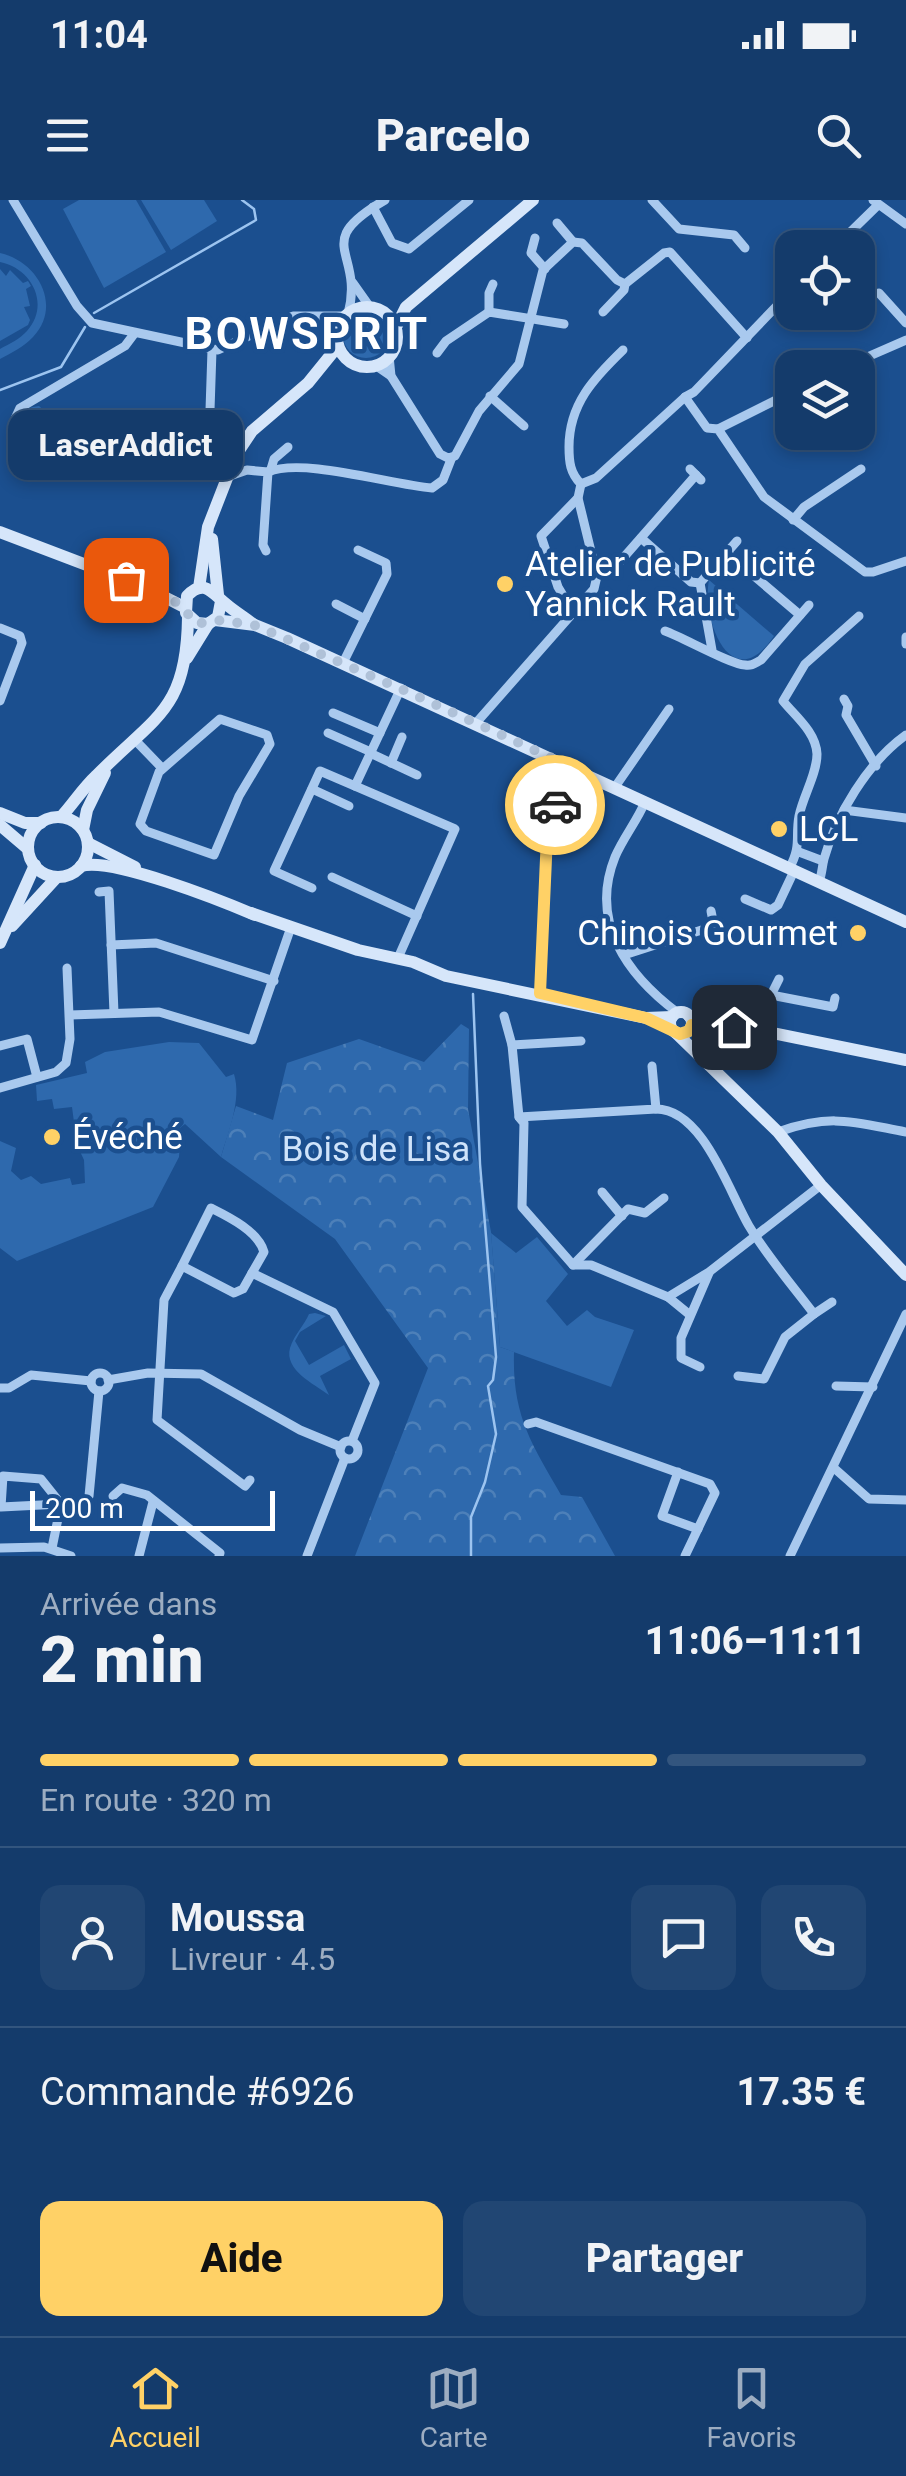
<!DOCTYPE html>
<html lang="fr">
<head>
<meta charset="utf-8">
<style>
	:root { --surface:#143b6b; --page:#214673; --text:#f1f3f6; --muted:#9dadc1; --line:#33557e; --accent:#ffd166 }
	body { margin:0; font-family:Roboto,sans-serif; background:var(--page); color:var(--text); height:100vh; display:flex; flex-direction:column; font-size:38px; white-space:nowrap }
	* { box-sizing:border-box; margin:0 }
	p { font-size:32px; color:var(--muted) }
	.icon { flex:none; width:55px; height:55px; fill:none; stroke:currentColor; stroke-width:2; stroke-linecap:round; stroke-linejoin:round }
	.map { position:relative; height:1356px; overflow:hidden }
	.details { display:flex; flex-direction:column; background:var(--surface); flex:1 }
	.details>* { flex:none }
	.fabs { position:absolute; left:775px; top:30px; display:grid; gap:20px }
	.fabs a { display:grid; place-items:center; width:100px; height:100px; border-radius:20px; background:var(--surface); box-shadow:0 5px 15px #0003,0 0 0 2px var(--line); font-size:50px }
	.scale { position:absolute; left:30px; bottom:25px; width:245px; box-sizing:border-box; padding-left:10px; border:5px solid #fff; border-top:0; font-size:28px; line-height:35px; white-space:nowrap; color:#fff; -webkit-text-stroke:8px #1b4f8f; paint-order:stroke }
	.pin { position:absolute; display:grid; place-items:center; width:85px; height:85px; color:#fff; margin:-42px; border-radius:20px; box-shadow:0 5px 15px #0006 }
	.courier { position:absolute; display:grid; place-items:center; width:100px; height:100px; margin:-50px; border:8px solid #ffd166; border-radius:50%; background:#fff; color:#222; box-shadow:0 2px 12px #0007 }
	.bubble { position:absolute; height:70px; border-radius:20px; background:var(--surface); box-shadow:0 5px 15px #0003,0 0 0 2px var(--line); font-size:32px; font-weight:800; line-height:70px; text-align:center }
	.summary em { font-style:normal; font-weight:800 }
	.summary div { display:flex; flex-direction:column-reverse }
	.summary { display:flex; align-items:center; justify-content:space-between; height:170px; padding:0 40px }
	h1 { font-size:65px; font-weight:800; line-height:75px }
	.bar { display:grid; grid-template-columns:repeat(4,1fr); gap:15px 10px; align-content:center; height:120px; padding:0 40px }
	.bar i { height:12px; border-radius:8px; background:var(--line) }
	.bar .selected { background:var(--accent) }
	.bar p { grid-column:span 4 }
	.line { display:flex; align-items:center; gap:25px; padding:0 40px; border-top:2px solid var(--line) }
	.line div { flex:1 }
	.round { display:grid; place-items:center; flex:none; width:105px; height:105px; border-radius:20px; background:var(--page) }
	.primary-button { display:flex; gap:20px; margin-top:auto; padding:20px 40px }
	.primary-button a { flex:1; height:115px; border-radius:20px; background:var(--accent); color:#111; font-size:40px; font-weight:800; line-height:115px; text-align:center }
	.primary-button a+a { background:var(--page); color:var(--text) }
	.status { display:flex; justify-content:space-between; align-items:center; height:70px; padding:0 50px; background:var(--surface); direction:ltr }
	.status svg { height:28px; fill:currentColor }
	header { display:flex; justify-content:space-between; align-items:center; height:130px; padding:0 40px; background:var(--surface); font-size:45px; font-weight:800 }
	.tab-bar { display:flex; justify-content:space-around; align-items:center; height:140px; border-top:2px solid var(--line); background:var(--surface); font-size:28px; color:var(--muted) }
	.tab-bar a { display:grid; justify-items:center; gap:5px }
	.tab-bar .selected { color:var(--accent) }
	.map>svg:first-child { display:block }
	.green { fill:#2e69ad }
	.forest { fill:url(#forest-crowns) }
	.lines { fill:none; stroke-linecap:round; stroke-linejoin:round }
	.stream { stroke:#9cc4f0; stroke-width:2.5 }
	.street { stroke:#a9c9ee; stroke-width:9 }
	.secondary { stroke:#d6e6fa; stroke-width:12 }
	.done { stroke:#afc1d8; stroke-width:10; stroke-dasharray:0 18 }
	.route { stroke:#ffd166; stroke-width:12 }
	.poi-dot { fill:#ffd166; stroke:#1b4f8f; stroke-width:4 }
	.labels { text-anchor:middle; stroke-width:9; stroke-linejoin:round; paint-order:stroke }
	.poi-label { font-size:35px; fill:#fff; stroke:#1b4f8f; text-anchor:start }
	.park-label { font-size:35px; fill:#cfe3fa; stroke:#1b4f8f }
	.district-label { font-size:45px; font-weight:bold; letter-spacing:2.5px; fill:#fff; stroke:#1b4f8f }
</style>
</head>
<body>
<div class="status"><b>11:04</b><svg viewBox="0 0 49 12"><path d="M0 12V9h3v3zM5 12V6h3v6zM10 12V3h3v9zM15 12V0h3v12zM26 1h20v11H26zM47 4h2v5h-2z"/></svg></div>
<header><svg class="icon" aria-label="menu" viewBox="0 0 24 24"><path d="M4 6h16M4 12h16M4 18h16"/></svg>Parcelo<svg class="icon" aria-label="search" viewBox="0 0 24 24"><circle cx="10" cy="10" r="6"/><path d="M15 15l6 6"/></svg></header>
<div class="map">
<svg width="906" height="1356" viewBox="0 0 906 1356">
	<defs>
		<pattern id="forest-crowns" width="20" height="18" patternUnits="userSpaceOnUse" patternTransform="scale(2.5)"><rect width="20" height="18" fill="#2e69ad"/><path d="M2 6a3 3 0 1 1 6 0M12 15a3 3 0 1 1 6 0" fill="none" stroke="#4d80b9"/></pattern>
	</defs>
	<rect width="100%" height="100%" fill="#1b4f8f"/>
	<!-- green -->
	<g class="green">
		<polygon points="79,0 136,0 166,52 104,88 63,9"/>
		<polygon points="141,0 204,0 217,21 171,50"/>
		<path d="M0 53C37 61 63 105 33 137 24 147 11 153 0 159V149C9 144 20 139 27 131 51 104 31 68 0 62Z"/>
		<polygon points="0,69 6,76 10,70 23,83 28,81 31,86 26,89 30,106 24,107 30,120 28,125 0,141"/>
		<circle cx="366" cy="135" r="23"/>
		<path d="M39 206 48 214 44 219 61 236 89 235 102 220 105 230 91 246 75 238 37 239 23 227 18 232C18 215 21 208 39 206Z"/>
		<path d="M709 380 774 436C732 498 701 421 709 380Z"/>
		<path d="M169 842 199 843 226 877 234 874C242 900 228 932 221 957L185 924 181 927 179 957 153 1007 17 1061 0 1048V941L16 948 11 971 21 980 31 976 41 984 70 978 72 985 85 983 84 960 77 945 72 907 54 909 52 899 37 901 36 885 87 873 85 862 105 852Z"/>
		<polygon points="491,1033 516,1053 537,1037 568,1074 546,1101 567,1126 587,1110 595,1117 634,1130 611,1187 500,1147"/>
		<path d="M315 1113 326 1116 300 1132 295 1141 309 1165 344 1145 351 1159 320 1176 329 1195C314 1184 284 1170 290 1148 294 1135 305 1124 309 1114Z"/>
	</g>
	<!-- forest -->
	<path class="forest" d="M461 824 469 829 468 909 491 1032 500 1147 514 1152C512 1215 531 1243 561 1295L582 1297 615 1356H355L428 1168 335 1039 221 957 236 906 273 920 287 863 359 839 424 862Z"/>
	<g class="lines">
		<!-- stream -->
		<g class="stream">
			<polyline points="94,113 256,20 254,9 242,0"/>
			<polyline points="0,190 61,167 85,127"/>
			<polyline points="471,1356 471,1317 485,1282 496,1234 488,1186 493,1180 496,1157 480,964 473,794"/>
		</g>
		<!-- street -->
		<g class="street">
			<polyline points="13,0 77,106 92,123 218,150 293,116 346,116"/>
			<polyline points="652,0 679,29 734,35 745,48"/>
			<polyline points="873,0 906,24"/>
			<polyline points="373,7 392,43 409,49 469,0"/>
			<polyline points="557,23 573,42"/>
			<polyline points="535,38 531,53 545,69"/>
			<polyline points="834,48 878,5"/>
			<polyline points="353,83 370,107"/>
			<polyline points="879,93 906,123"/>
			<polyline points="489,112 489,93 493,84"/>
			<polyline points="603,112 624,90 625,84"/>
			<path d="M348 114C365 50 309 44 385 0"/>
			<polyline points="318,119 337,136"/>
			<path d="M134 134 125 146 20 208 14 221C16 262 50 240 73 248 78 250 83 253 88 255L110 233 170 232 196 257 209 240 212 150"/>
			<polyline points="437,153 446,141 489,112 564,124"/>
			<polyline points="389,156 391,176 440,254 448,258 455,256 479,211 519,164 543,70 573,42 582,43 617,80 625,84 664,53 670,52 747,138"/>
			<polyline points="375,165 391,176"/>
			<polyline points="842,168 906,140"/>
			<polyline points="490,196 524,226"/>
			<polyline points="685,197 707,228 718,229 764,297 865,372 873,372 906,361"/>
			<polyline points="718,229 792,192"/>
			<polyline points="271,269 274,259 288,247"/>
			<polyline points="690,269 701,280"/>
			<path d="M268 272C303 257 392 285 432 288L443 280 452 257"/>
			<polyline points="227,277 247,270 268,272 263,345 266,351"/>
			<polyline points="581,284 596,278 685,197 694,192 792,90"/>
			<polyline points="793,320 804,307 861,269"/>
			<polyline points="641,338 691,382 700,383"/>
			<polyline points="727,353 800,415"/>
			<path d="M597 376 578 298 581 284C570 273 569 262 569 247 569 204 594 178 623 150"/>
			<polyline points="700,383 712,450"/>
			<polyline points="700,383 737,341"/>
			<polyline points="336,404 365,419"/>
			<polyline points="573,412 558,387 541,336 578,298"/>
			<polyline points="0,428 20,436 22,443 0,501"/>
			<path d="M665 431C684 438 730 464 745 465 753 466 755 463 761 460L809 405"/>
			<polyline points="906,437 906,444"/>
			<polyline points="343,463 387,374 386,363 358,350"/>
			<polyline points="844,499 848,506 846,515 876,566"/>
			<polyline points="333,513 380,533"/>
			<polygon points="220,519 267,535 270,544 239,596 214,655 146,631 140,624 159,572"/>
			<polyline points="476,523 594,389 597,376 617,365 696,275"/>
			<polyline points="328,533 371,552"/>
			<polyline points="134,539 162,568"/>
			<polyline points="370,553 417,575"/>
			<polyline points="391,563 402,537"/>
			<polyline points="615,587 669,509"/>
			<polyline points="312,589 349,606"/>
			<path d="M645 602C637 621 623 638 615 657 589 722 627 775 678 813"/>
			<polyline points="844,610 906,618"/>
			<polyline points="799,652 823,661"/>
			<path d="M789 669C802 645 795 638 799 616 803 596 817 574 817 554 816 532 795 516 783 501L805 464 859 416"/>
			<polyline points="332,677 417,716"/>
			<path d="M819 682C822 674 822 667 824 659 836 615 868 562 906 535"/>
			<polyline points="312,688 274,671 320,571 355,586"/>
			<polyline points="99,692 109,691 114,813"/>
			<polyline points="745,699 771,710 778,705 794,671"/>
			<polyline points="711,711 716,736"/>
			<polyline points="111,745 156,743 274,781"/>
			<polyline points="624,755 714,726"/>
			<polyline points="398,758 455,629 355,586 401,488"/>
			<polyline points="540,793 547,636 552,611 573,568"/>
			<polyline points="771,795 833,807 835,798"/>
			<polyline points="70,815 159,812 252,840 290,730"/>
			<polyline points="504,816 512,845 519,917 524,923 522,1007 573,1065 591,1065 668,1097 709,1072 821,985"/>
			<polyline points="754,831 757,807 771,795 779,779"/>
			<polyline points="512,845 581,841"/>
			<polyline points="0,846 27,839 37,877"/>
			<polyline points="0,888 56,872 66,863 70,839 67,768"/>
			<path d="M656 909C703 909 729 992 749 1026 767 1056 792 1085 814 1114L785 1137 764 1179 738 1176"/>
			<polyline points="519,917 656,909 652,866"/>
			<path d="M778 932C832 913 853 922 906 932"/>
			<polyline points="602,992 622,1016"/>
			<polyline points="573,1065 628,1009 645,1013 664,998"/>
			<path d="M182 1066 211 1008C229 1017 258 1031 264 1052L252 1073"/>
			<polyline points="668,1097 690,1115"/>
			<polyline points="814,1114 832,1102"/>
			<polyline points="700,1167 681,1158 681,1138 709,1073"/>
			<circle cx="100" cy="1182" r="9"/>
			<polyline points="108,1180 148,1173 201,1174 300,1230 341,1247"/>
			<polyline points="836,1186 873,1187"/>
			<polyline points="0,1188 9,1188 31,1175 91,1181"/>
			<polyline points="528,1224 536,1222 710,1284 715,1293 685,1356"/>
			<circle cx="349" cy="1250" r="9"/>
			<polyline points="834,1268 869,1299 906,1300"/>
			<polyline points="678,1272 662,1316 698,1329"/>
			<polyline points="250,1280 245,1286 157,1220 164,1100 182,1066 234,1093 243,1089 252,1073 333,1112 375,1183 352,1241"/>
			<polyline points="89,1296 99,1191"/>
			<polyline points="113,1296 122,1288 147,1295 220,1353 219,1356"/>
			<polyline points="0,1348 44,1347 71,1356"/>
			<polyline points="52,1348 61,1304 41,1279 3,1276 1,1307 61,1304"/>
			<polyline points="139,1356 153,1302"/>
			<polyline points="307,1356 345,1258"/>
			<polyline points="790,1356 906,1114"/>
		</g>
		<!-- secondary -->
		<g class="secondary">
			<circle cx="367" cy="137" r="30"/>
			<polyline points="395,129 406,107 533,0"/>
			<polyline points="0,332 147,388 184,407"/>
			<polyline points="212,339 218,395"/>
			<polyline points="199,388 208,327 236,255 252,231 308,183 338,146"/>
			<path d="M221 401 218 417 208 424 197 423 186 413 187 396C204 378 212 393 226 404 234 411 244 417 253 424"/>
			<polyline points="215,420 255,425 287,438 906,722"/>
			<polyline points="187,458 208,424"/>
			<polyline points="0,613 25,623 41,623"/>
			<path d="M61 617C73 604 83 588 96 576 155 516 187 511 188 417"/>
			<circle cx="58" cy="647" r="30"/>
			<polyline points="0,625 28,649"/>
			<polyline points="83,630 87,610 105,573"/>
			<polyline points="88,643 135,667"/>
			<path d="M81 666C112 657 222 701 255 715"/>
			<polyline points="251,713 358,750 413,762 446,776 646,818 672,817"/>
			<polyline points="12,726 57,677"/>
			<polyline points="0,743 35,665"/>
			<circle cx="681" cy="823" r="11"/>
			<polyline points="689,816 906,860"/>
			<polyline points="676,833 778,932 821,985 906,1075"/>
		</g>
	</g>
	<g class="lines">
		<!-- done -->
		<polyline class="done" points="126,380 178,403 197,424 216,420 254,425 408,492 569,566 572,568 555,605"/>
		<!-- route -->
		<polyline class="route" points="555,605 547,636 540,793 646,818 680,834 689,831 692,825 734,827"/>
	</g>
	<!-- markers -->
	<g class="poi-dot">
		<circle cx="505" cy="384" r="10"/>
		<circle cx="779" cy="629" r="10"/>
		<circle cx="858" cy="733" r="10"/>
		<circle cx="52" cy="937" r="10"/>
	</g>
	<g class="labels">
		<!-- poi labels -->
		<g class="poi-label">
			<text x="525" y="376">Atelier de Publicité<tspan x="525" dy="40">Yannick Rault</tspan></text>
			<text x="799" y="641">LCL</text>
			<text x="838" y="745" text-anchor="end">Chinois Gourmet</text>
			<text x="72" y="949">Évéché</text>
		</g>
		<!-- park labels -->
		<g class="park-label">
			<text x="376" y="961">Bois de Lisa</text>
		</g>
		<!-- district labels -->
		<g class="district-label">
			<text x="307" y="149">BOWSPRIT</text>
		</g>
	</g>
</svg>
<div class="fabs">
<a><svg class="icon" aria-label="locate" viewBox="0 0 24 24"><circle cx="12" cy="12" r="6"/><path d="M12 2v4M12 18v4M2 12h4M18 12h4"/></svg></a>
<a><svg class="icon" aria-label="layers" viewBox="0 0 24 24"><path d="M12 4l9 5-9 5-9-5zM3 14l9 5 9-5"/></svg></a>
</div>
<div class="scale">200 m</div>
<div class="pin" style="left:126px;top:380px;background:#ea580c"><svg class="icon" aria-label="bag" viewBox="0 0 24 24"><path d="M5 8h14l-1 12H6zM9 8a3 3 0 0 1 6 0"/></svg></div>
<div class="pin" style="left:734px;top:827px;background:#1f2937"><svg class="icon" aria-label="home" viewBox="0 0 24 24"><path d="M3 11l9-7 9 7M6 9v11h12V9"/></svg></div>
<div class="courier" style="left:555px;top:605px"><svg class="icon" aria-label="car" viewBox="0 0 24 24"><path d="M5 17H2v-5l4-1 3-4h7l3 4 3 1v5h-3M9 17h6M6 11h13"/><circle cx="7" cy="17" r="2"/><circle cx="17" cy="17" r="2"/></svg></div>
<div class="bubble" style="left:8px;top:210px;width:235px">LaserAddict</div>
</div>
<section class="details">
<div class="summary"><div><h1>2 min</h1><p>Arrivée dans</p></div><em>11:06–11:11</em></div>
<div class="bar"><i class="selected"></i><i class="selected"></i><i class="selected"></i><i></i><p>En route · 320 m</p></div>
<div class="line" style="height:180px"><a class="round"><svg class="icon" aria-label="person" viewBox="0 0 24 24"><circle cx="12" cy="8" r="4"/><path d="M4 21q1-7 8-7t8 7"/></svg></a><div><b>Moussa</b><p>Livreur · 4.5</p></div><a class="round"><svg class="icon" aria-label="chat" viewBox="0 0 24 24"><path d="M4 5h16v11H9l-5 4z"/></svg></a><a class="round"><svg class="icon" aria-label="phone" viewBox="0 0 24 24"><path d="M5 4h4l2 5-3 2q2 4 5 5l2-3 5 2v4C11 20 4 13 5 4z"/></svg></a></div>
<div class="line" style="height:130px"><div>Commande #6926</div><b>17.35 €</b></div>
<div class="primary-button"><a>Aide</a><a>Partager</a></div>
</section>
<nav class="tab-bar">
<a class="selected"><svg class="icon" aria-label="home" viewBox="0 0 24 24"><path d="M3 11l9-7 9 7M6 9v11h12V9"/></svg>Accueil</a>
<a><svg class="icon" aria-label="map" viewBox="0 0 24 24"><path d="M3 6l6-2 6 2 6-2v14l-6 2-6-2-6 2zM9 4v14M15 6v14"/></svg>Carte</a>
<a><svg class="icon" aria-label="saved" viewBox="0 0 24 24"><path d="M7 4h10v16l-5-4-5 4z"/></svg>Favoris</a>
</nav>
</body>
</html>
